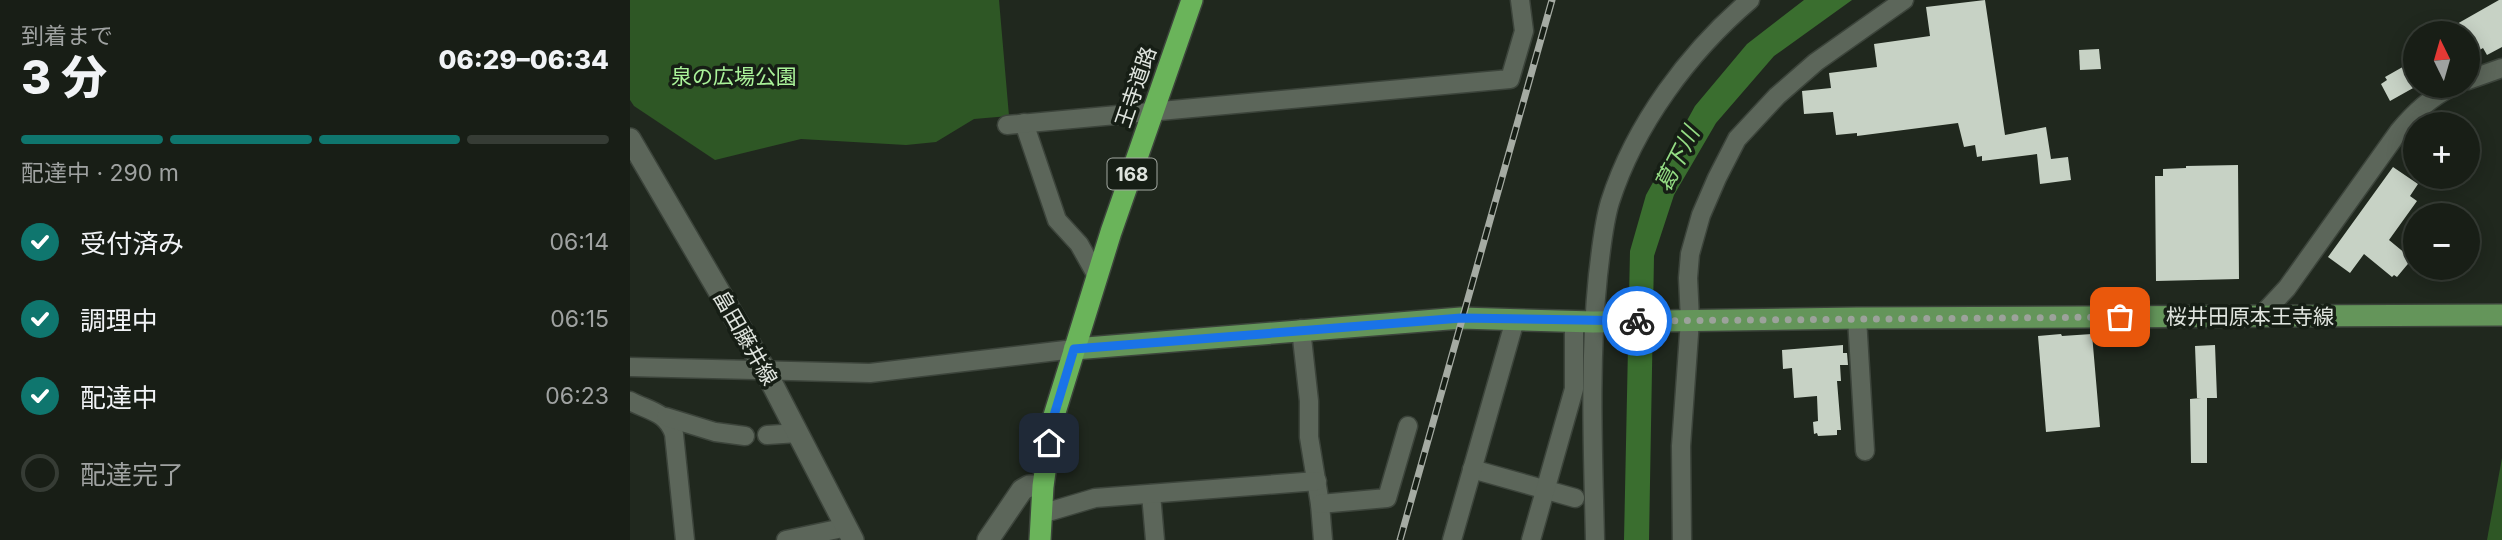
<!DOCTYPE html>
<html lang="ja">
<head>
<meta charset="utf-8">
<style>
	:root { --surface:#181e16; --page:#21271f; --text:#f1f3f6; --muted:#9fa2a1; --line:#363c35; --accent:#0f766e }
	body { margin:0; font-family:Inter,"Noto Sans JP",sans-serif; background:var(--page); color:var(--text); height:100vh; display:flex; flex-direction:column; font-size:26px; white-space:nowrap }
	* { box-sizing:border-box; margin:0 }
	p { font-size:23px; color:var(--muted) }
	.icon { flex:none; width:38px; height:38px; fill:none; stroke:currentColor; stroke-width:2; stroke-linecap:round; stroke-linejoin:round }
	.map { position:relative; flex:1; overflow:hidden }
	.side { display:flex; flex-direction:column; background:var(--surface); width:630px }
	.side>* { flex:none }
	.needle { width:46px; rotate:355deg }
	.tools { position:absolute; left:1773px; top:21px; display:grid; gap:14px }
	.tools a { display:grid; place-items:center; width:77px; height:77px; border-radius:50%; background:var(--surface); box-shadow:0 4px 18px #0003,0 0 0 2px var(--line); font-size:35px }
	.pin { position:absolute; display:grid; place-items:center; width:60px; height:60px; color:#fff; margin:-30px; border-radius:14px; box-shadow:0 4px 10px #0006 }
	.courier { position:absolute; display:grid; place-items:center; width:70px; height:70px; margin:-35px; border:5px solid #1a73e8; border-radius:50%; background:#fff; color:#222; box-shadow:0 2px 9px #0007 }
	.head em { font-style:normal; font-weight:800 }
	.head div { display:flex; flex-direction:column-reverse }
	.head { display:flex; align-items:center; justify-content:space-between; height:119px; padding:0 21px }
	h1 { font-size:46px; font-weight:800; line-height:52px }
	.bar { display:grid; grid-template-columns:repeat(4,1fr); gap:10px 7px; align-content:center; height:84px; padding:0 21px }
	.bar i { height:9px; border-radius:5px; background:var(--line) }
	.bar .current { background:var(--accent) }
	.bar p { grid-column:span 4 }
	ol { padding:0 21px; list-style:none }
	li { display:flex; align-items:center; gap:21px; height:77px }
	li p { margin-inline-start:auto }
	li .icon { padding:7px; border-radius:50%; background:var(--accent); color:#fff; stroke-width:4 }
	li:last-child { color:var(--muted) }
	li i { width:38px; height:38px; border:4px solid var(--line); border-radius:50% }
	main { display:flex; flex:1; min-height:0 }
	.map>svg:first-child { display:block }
	.green { fill:#2e5725 }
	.water { fill:#3a6e2f }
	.building { fill:#c7d2c5 }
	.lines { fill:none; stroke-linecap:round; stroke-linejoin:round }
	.street-casing { stroke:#3c443b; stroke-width:21 }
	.secondary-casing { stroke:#3c443b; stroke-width:24 }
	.primary-casing { stroke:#3c443b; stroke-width:24 }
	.highway-casing { stroke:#3c443b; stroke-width:24 }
	.street { stroke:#5c665a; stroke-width:18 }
	.secondary { stroke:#5c665a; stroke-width:21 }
	.primary { stroke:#64955a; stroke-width:21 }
	.highway { stroke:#6ab45a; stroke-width:21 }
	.rail-casing { stroke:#a5aba3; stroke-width:7 }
	.rail { stroke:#161e15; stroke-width:4.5; stroke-dasharray:13; stroke-linecap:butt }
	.done { stroke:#9ca29b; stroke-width:7; stroke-dasharray:0 12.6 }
	.route { stroke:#1a73e8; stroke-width:9 }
	.labels { text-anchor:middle; stroke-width:7; stroke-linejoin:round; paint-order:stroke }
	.shield { fill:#161e15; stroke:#a3a9a2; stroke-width:2 }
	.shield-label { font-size:19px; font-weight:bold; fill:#dfe4de }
	.park-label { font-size:21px; fill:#aaf39a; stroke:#161e15 }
	.street-label { font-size:21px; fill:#dfe4de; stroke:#161e15 }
	.water-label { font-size:23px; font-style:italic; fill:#94dc84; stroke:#161e15 }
</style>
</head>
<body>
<main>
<section class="side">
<div class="head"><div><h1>3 分</h1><p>到着まで</p></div><em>06:29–06:34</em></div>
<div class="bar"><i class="current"></i><i class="current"></i><i class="current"></i><i></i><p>配達中 · 290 m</p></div>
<ol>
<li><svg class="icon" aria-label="check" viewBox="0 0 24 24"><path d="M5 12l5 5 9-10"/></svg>受付済み<p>06:14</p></li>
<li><svg class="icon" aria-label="check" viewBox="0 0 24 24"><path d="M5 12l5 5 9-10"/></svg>調理中<p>06:15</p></li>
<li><svg class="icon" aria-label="check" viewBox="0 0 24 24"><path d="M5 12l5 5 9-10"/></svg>配達中<p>06:23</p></li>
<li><i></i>配達完了</li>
</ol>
</section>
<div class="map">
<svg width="1872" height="540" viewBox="0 0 1872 540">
	<rect width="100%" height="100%" fill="#20281e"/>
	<!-- green -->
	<g class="green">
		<polygon points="0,0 369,0 379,116 344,119 306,142 276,145 171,139 85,160 4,106 0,100"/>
		<polygon points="1872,458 1872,540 1857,540"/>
	</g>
	<!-- water -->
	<polygon class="water" points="1174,0 1222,0 1144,56 1086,123 1044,195 1024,256 1019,540 994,540 1000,251 1016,195 1065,106 1117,44"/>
	<!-- building -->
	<g class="building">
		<polygon points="1355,0 1375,135 1416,127 1421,159 1438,157 1441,180 1410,184 1407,154 1352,161 1352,156 1347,157 1345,145 1334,147 1328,123 1227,136 1227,133 1206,135 1203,112 1174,114 1172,91 1201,88 1199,73 1247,67 1244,44 1300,36 1296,7"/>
		<polygon points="1869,0 1872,0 1872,47 1857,55 1853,48 1838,57 1838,33 1811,33"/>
		<polygon points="1469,49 1471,69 1450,70 1449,50"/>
		<polygon points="1785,60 1785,87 1760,101 1751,84 1757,80 1755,77"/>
		<polygon points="1608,165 1609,279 1526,281 1525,176 1533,176 1533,169 1556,168 1556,166"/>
		<polygon points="1763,167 1788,184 1780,196 1787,201 1759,240 1782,259 1767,277 1764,275 1762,277 1734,254 1720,273 1698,257"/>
		<polygon points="1431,334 1432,336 1462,334 1470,427 1416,432 1408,336"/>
		<polygon points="1213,345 1213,353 1217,353 1218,365 1210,365 1211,381 1207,381 1211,430 1207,430 1207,435 1188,436 1187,433 1184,434 1183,422 1188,421 1187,396 1164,398 1162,368 1153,369 1152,350"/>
		<polygon points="1585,345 1587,398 1577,398 1577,463 1561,463 1560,399 1571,398 1567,398 1565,346"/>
	</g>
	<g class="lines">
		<!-- street casing -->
		<g class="street-casing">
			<g id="street">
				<polyline points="1838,80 1872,68"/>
				<polyline points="394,123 427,220 449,244 467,276"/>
				<polyline points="377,125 880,79 894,31 890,0"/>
				<path d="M1630 317 1657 288 1769 131C1785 112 1800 98 1823 86"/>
				<polyline points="1227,318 1235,451"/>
				<polyline points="671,329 679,401 679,437 690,504 693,540"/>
				<polyline points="0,367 240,373 444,349"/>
				<path d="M0 401C19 411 37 412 44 434L55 540"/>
				<polyline points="36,417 85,432 115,436"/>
				<polyline points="137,435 168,433"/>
				<polyline points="842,469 945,498"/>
				<polyline points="521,494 525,540"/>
				<polyline points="690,504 757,498 778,426"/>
				<polyline points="411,514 465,498 687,481"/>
				<polyline points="156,540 217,527"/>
				<polyline points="822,540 885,320"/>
				<polyline points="901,540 944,389 944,321"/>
				<path d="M965 540C963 452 959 363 968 275 971 252 973 225 980 202 1005 124 1059 52 1120 0"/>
				<polyline points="1052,540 1051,446 1060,320 1058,278 1060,254 1071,215 1087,178 1107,139 1147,96 1186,62 1274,0"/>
			</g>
		</g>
		<!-- secondary casing -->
		<g class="secondary-casing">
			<g id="secondary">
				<polyline points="0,139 135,370 223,540"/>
				<polyline points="358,540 392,490 399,486 413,486"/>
			</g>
		</g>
		<!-- primary casing -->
		<g class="primary-casing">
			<polyline id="primary" points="444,349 831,318 963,322 1227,318 1872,315"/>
		</g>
		<!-- highway casing -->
		<g class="highway-casing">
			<polyline id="highway" points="410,540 413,486 422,422 481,232 562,0"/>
		</g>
		<!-- street -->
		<use href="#street" class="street"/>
		<!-- secondary -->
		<use href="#secondary" class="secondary"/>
		<!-- primary -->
		<use href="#primary" class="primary"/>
		<!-- highway -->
		<use href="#highway" class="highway"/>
		<!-- rail casing -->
		<g class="rail-casing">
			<polyline id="rail" points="770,540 922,0"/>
		</g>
		<!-- rail -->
		<use href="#rail" class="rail"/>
	</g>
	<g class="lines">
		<!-- done -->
		<polyline class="done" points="1007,321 1490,317"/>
		<!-- route -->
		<polyline class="route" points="419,443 422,422 444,349 831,318 1007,321"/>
	</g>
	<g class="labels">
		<!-- shield labels -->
		<rect class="shield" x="477.5" y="158.5" width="49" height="31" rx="5"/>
		<g class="shield-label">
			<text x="502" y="181">168</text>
		</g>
		<!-- park labels -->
		<g class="park-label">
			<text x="104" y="84">泉の広場公園</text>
		</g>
		<!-- street labels -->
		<g class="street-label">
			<text transform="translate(506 87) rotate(-71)" y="7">王寺道路</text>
			<text x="1620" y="324">桜井田原本王寺線</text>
			<text transform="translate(115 338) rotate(60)" y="7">畠田藤井線</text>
		</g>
		<!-- water labels -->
		<g class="water-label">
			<text transform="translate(1047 159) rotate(-63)" y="8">葛下川</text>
		</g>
	</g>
</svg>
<div class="tools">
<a><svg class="needle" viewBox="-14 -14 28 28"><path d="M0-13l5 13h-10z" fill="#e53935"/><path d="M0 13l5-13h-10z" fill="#9fa2a1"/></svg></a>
<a>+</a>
<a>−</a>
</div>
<div class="pin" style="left:1490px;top:317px;background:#ea580c"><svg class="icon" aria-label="bag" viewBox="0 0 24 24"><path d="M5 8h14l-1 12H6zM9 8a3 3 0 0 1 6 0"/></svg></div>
<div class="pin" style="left:419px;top:443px;background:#1f2937"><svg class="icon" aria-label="home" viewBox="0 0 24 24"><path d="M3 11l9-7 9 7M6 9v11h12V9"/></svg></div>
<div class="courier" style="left:1007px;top:321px"><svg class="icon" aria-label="bike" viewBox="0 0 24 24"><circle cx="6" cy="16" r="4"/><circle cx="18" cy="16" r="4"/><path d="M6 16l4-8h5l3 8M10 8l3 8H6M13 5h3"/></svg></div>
</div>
</main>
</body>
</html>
